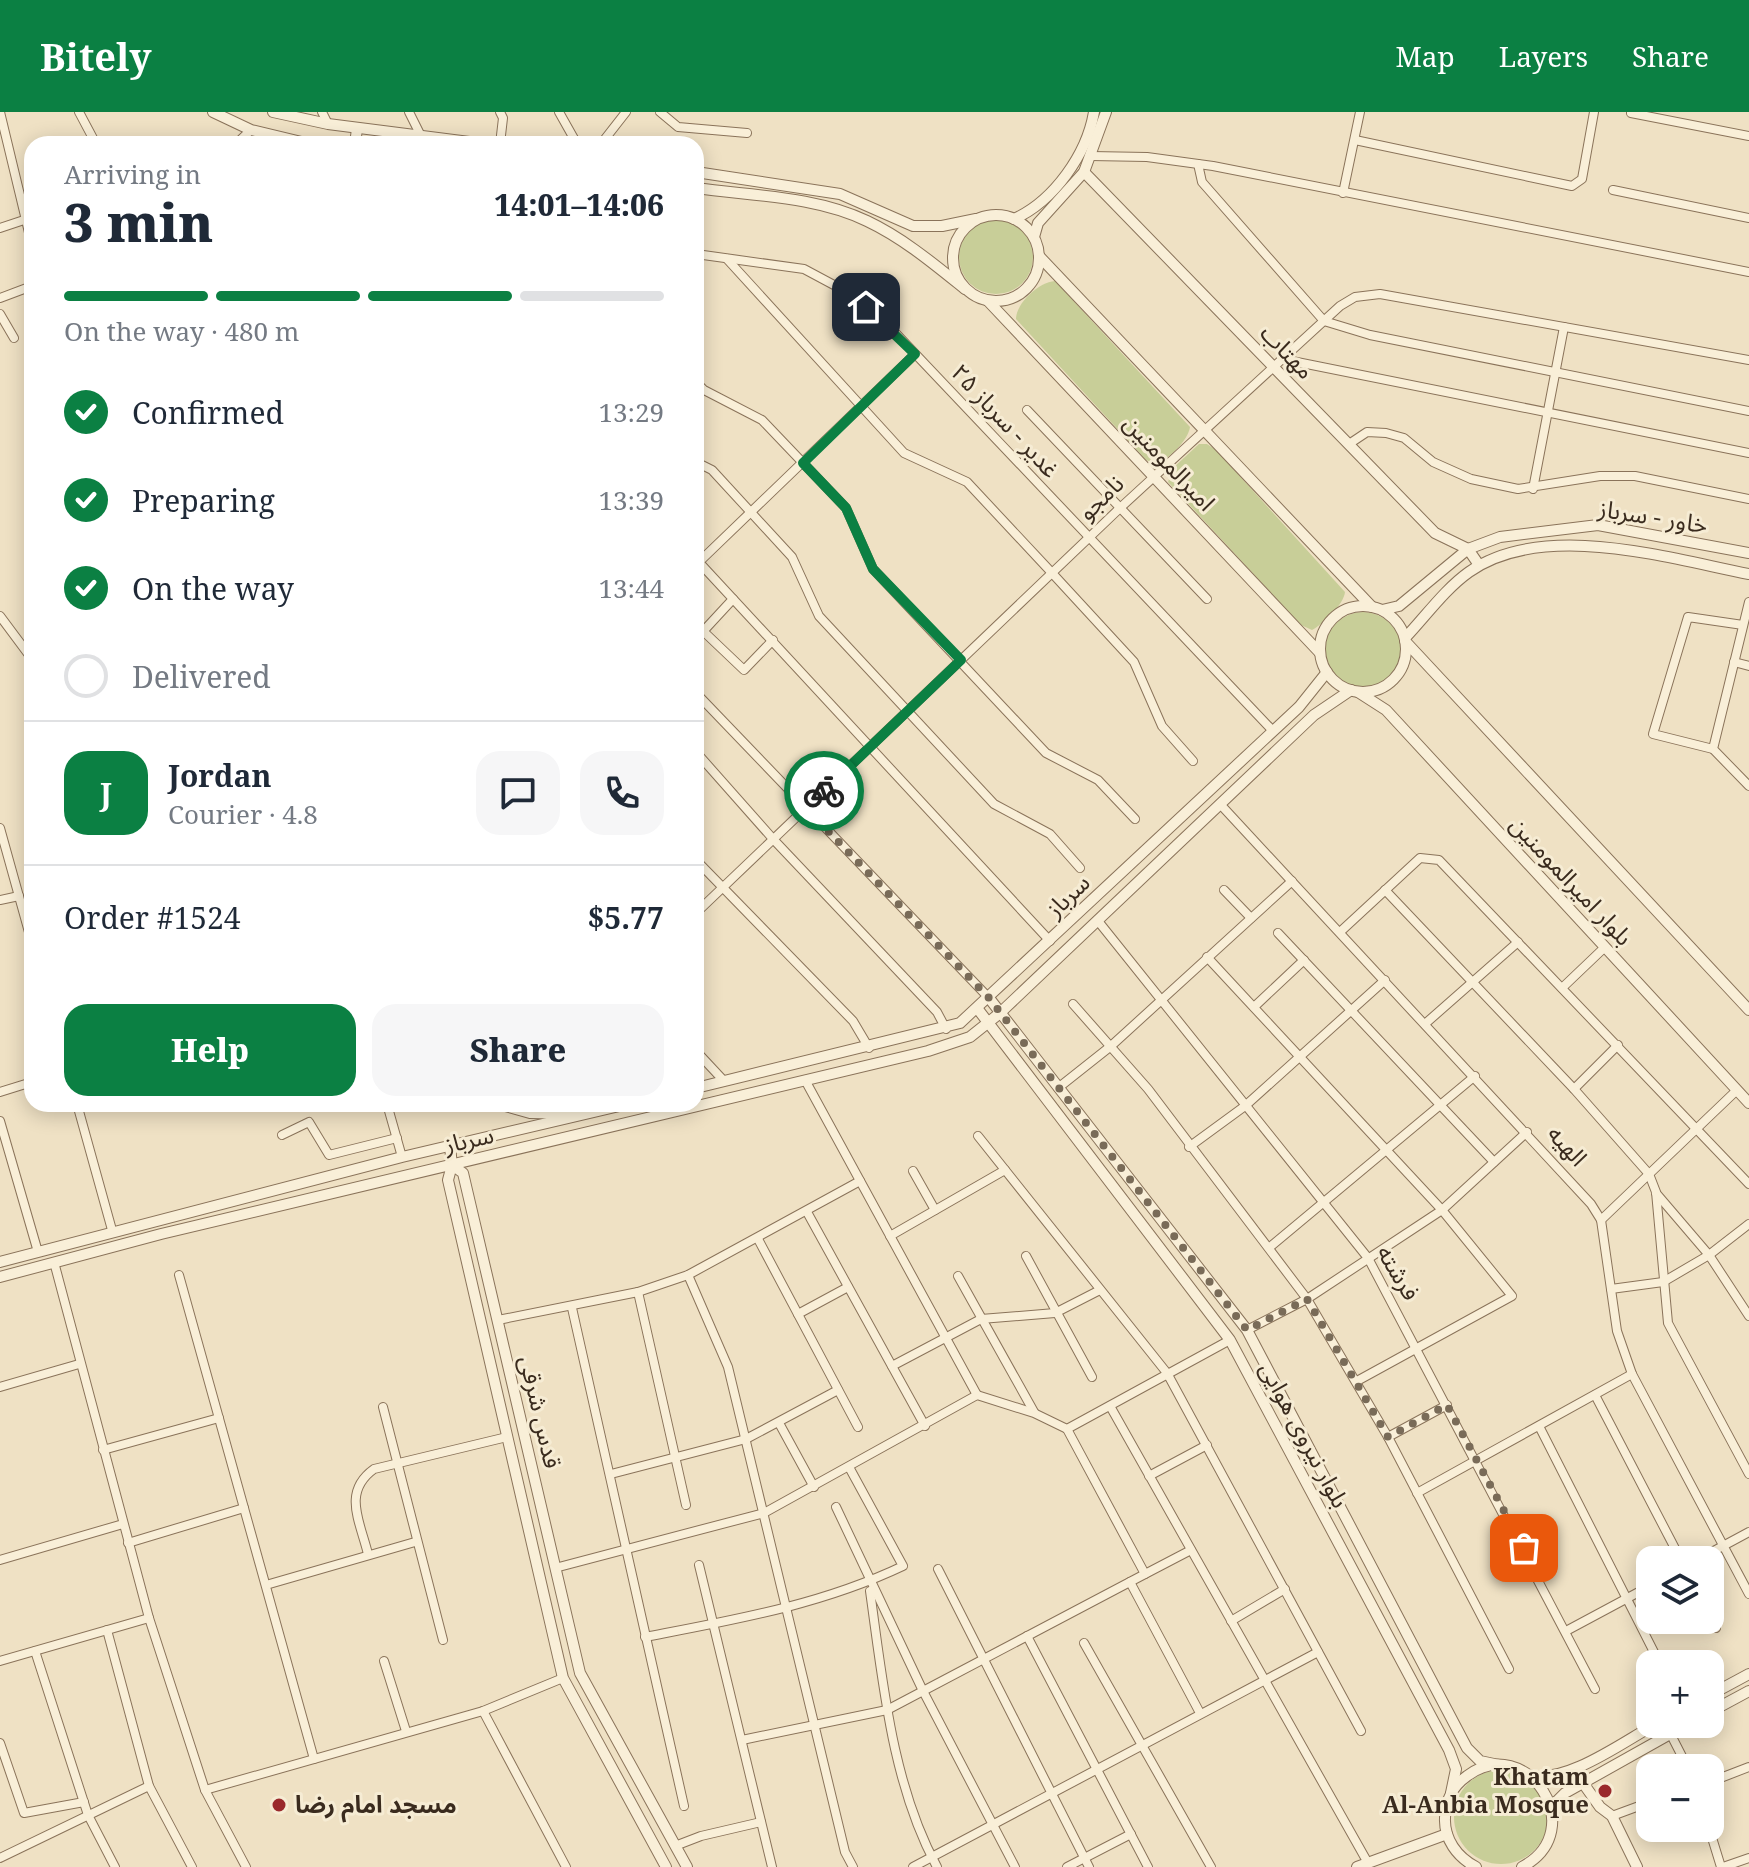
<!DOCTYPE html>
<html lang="en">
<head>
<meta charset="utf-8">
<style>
	:root { --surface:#fff; --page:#f6f6f7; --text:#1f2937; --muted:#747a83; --line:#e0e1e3; --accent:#0b8043 }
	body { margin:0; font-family:"Noto Serif","Noto Sans Arabic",serif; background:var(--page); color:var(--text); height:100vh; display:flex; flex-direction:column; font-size:30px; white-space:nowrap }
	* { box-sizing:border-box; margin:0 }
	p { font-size:26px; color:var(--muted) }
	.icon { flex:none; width:44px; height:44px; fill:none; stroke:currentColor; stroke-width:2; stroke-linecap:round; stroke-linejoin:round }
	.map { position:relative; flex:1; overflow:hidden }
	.panel { position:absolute; left:24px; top:24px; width:680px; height:976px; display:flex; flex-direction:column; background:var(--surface); border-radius:24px; box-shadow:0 4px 20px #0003 }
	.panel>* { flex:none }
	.fabs { position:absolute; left:1636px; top:1434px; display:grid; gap:16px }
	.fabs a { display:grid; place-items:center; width:88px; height:88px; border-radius:16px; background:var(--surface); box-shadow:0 4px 20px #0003; font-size:40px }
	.pin { position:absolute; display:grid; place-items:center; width:68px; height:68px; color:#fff; margin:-34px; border-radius:16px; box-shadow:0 4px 12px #0006 }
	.courier { position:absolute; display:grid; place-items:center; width:80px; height:80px; margin:-40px; border:6px solid #0b8043; border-radius:50%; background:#fff; color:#222; box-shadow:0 2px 10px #0007 }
	.summary em { font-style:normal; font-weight:800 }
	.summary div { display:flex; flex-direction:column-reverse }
	.summary { display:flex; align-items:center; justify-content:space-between; height:136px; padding:0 40px }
	h1 { font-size:52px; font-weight:800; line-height:60px }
	.bar { display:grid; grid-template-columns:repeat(4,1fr); gap:12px 8px; align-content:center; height:96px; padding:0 40px }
	.bar i { height:10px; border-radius:6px; background:var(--line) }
	.bar .current { background:var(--accent) }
	.bar p { grid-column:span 4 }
	.line { display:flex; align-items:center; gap:20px; padding:0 40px; border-top:2px solid var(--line) }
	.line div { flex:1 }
	.round { display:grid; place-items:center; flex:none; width:84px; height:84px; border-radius:24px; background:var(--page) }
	ol { padding:0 40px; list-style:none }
	li { display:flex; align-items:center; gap:24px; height:88px }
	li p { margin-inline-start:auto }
	li .icon { padding:8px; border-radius:50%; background:var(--accent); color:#fff; stroke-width:4 }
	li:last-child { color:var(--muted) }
	li i { width:44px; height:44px; border:4px solid var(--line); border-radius:50% }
	.button { display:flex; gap:16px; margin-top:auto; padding:16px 40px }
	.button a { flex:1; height:92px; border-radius:24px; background:var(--accent); color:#fff; font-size:32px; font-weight:800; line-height:92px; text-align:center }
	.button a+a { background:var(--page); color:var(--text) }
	header { display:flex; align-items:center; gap:48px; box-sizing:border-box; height:112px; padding:0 40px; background:var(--accent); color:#fff }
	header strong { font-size:38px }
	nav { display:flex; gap:44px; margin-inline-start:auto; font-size:28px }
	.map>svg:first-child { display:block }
	.green { fill:#c8ce98 }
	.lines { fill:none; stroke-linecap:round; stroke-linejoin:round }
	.minor-casing { stroke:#8a735a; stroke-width:10 }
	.tertiary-casing { stroke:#8a735a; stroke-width:12 }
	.minor { stroke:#f9efd8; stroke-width:8 }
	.tertiary { stroke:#f9efd8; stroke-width:10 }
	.done { stroke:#796b58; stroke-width:8; stroke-dasharray:0 14.4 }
	.route { stroke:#0b8043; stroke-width:10 }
	.poi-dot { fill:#9a292c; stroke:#f6ecd4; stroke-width:3 }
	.labels { text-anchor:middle; stroke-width:6; stroke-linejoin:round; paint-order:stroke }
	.street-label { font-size:24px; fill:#3a2b1e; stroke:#f6ecd4 }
	.poi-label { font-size:24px; font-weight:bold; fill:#3a2b1e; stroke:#f6ecd4; text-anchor:end }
</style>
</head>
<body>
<header>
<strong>Bitely</strong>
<nav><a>Map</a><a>Layers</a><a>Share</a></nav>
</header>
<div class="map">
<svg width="1749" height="1755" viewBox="0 0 1749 1755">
	<rect width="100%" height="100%" fill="#efe1c4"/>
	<!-- green -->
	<g class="green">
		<circle cx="996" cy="145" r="37"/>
		<path d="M1055 169 1190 315C1188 329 1169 346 1157 352L1146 348 1016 207C1016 191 1039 170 1055 169Z"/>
		<path d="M1199 332H1207L1216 338 1345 480C1344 492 1323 512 1312 518L1301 513 1168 370 1173 356Z"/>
		<circle cx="1363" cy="538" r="38"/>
		<circle cx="1501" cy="1705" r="47"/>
	</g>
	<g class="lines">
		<!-- minor casing -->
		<g class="minor-casing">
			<g id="minor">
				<polyline points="0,0 32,133"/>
				<polyline points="79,0 96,32"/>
				<polyline points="322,0 328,12"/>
				<polyline points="409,0 421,24"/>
				<polyline points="500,0 503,6 500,32"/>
				<polyline points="559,0 577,32"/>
				<polyline points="660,0 678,15 747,21"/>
				<polyline points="1631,1 1749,24"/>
				<polyline points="1355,28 1572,74 1582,67 1594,0"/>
				<polyline points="236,32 251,18"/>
				<polyline points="601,32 626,0"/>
				<polyline points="1091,44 1147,45 1213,54 1749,160"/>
				<polyline points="1198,52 1202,70 1324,209 1370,223 1749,299"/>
				<polyline points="1613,78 1749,106"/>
				<polyline points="1343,81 1360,0"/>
				<polyline points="0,116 27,107"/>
				<polyline points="696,142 804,157 847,180 886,211 1273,619"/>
				<polyline points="727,147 904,341 967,370 1052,461 1134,550 1162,614 1193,649"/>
				<polyline points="0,186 32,174"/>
				<polyline points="0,202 14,226"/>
				<polyline points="1282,247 1749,341"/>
				<polyline points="696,270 704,278 762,308 846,396 873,457 1046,641 1098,668 1135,707"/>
				<polyline points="1027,298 1207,487"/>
				<polyline points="1349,332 1367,320 1386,321 1404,326 1433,350 1471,367 1518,377 1600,364 1635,364 1749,387"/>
				<polyline points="696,350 712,358 792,445 819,504 994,692 1050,722 1080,756"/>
				<polyline points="1533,377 1564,215"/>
				<polyline points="696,447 1050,829"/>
				<polyline points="699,450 915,242"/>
				<polyline points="1749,490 1713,637 1749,674"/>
				<polyline points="0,504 32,547"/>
				<polyline points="703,519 744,558 773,528"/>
				<polyline points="696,527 733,487"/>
				<polyline points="1734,550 1749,554"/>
				<polyline points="696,581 989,886"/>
				<polyline points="1713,637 1653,622 1688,505 1743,513"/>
				<polyline points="696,640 773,727 937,900 946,917"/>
				<polyline points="1220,692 1591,1092 1601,1108 1617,1219 1632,1262 1749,1482"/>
				<polyline points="0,716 32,831"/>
				<polyline points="696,748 853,909 869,936"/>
				<polyline points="1224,778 1251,806"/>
				<polyline points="1385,778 1574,977 1649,1062 1656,1080 1668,1211 1749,1362"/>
				<polyline points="0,788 19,784"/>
				<polyline points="696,801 1120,396 1340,194 1355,185 1380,182 1749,248"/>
				<polyline points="1098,809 1368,1146 1595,1577"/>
				<polyline points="1340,820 1420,746 1439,748 1749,1072"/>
				<polyline points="1278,821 1494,1050"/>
				<polyline points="1207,845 1442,1098 1512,1184 1357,1269"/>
				<polyline points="1562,876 1605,835"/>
				<polyline points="1073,892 1148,977 1307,1187 1388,1325 1509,1557"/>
				<polyline points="1254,895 1304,848"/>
				<polyline points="1426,911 1518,830"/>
				<polyline points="696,939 724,969"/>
				<polyline points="805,968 977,1283"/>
				<polyline points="1058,976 1111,934 1292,769"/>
				<polyline points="1574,977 1618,933"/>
				<polyline points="0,980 32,970"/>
				<polyline points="77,992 112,1118"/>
				<polyline points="387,992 402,1045"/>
				<polyline points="0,1009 38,1140"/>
				<polyline points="282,1023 309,1010 329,1043 397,1026"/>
				<polyline points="978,1024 1167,1261 1361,1619"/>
				<polyline points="1189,1035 1245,994 1385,868"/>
				<polyline points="913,1059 935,1098"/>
				<polyline points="1656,1081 1709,1143 1749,1204"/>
				<polyline points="807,1100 925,1314"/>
				<polyline points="1601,1108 1737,978"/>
				<polyline points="890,1124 1005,1058"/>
				<polyline points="758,1127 858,1315"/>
				<polyline points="1270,1135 1475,964"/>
				<polyline points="1026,1144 1092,1265"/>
				<polyline points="54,1150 149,1506 205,1678 246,1755"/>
				<polyline points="179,1163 314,1647"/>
				<polyline points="688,1163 728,1255 845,1740 853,1755"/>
				<polyline points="958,1164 1034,1300"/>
				<polyline points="1611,1177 1663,1170 1709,1143 1749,1112"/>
				<polyline points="638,1180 686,1393"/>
				<polyline points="572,1196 684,1694"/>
				<polyline points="798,1202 848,1175"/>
				<polyline points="498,1208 638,1180 688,1163 860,1069"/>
				<polyline points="1247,1218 1307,1187 1442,1098 1527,1020"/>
				<polyline points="892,1254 981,1207 1055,1201 1100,1178"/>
				<polyline points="0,1275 79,1252"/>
				<polyline points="1595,1283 1681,1448"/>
				<polyline points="1110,1294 1368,1751"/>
				<polyline points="383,1295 443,1528"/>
				<polyline points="779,1311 814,1375"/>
				<polyline points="1539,1314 1659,1550"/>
				<polyline points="1388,1325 1447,1293"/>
				<polyline points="103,1338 219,1306"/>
				<polyline points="611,1362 746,1327 838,1278"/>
				<polyline points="1149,1364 1207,1333"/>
				<polyline points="1417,1381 1632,1262"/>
				<polyline points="836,1395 923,1579 1015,1755"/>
				<polyline points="128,1431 244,1396"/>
				<path d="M368 1442C360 1409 342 1380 374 1357L507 1325"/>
				<polyline points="0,1448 123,1412"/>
				<polyline points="1697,1448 1749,1420"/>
				<polyline points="699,1453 772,1755"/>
				<polyline points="555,1456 764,1401 977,1283 1034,1301 1067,1317 1230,1228"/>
				<polyline points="938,1457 1089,1755"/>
				<polyline points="1145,1462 1191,1438"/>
				<polyline points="1130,1470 1200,1601"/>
				<polyline points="266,1473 415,1430"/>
				<path d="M870 1479C883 1571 892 1672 937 1755"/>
				<polyline points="1710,1505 1716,1516"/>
				<polyline points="1231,1509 1285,1477"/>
				<polyline points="107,1518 149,1674 192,1755"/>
				<polyline points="1566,1519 1650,1474"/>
				<polyline points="1027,1524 1148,1755"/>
				<path d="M645 1525C733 1508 821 1493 903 1454L849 1355"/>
				<polyline points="1084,1531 1211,1755"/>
				<polyline points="35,1539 88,1703 115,1755"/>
				<polyline points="0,1549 149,1506"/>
				<polyline points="384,1549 406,1619"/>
				<polyline points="483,1599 566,1755"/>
				<polyline points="1670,1621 1688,1656"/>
				<polyline points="742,1628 887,1598 1145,1462 1067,1317"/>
				<polyline points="0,1631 24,1701 84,1690"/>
				<polyline points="1710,1670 1749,1655"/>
				<polyline points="205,1678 483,1599 563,1566"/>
				<polyline points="1612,1704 1650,1690"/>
				<polyline points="1709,1716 1721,1755"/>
				<polyline points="675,1734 701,1724 761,1710"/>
				<polyline points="0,1746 149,1674"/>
				<polyline points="913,1755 1318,1540"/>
				<polyline points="1067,1755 1131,1722"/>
				<polyline points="1723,1755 1749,1746"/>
			</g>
		</g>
		<!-- tertiary casing -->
		<g class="tertiary-casing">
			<g id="tertiary">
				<polyline points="213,0 251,18 310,32"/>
				<polyline points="273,0 328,12 485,32"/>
				<polyline points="355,32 357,17"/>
				<polyline points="696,60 840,82 913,114 942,114 976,107"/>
				<polyline points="1084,60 1435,421 1468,437 1479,453"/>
				<path d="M696 76C753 84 815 84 867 109 903 126 934 152 965 177"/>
				<circle cx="996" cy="146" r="43"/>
				<path d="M1014 107C1054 89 1087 42 1094 0"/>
				<polyline points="1034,125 1038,111 1084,60 1106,0"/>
				<polyline points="1039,144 1372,495"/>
				<polyline points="988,189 1320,541"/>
				<circle cx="1363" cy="537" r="43"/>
				<polyline points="1382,498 1399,494 1468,437 1500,425 1598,413 1749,441"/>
				<path d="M1405 526C1425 505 1445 477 1469 460 1543 408 1667 446 1749 462"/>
				<polyline points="1405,529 1749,898"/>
				<polyline points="1358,580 1386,598 1749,991"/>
				<polyline points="989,886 1247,1218 1467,1636 1480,1649 1499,1653"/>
				<polyline points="977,896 1230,1228 1449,1638 1456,1657 1451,1681"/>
				<polyline points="696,976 960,911 1299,595 1327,560"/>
				<polyline points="498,992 530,1001 571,1002"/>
				<polyline points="450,1035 452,1053 448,1068 563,1566 666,1755"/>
				<polyline points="452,1053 463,1061 580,1561 687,1755"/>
				<polyline points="0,1150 402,1045 628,992"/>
				<polyline points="0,1165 161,1122 928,939 970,925 1000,901 1314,603 1351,578"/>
				<polyline points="1710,1583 1749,1562"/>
				<polyline points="1710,1600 1749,1579"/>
				<path d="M1531 1663C1567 1672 1624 1629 1656 1612"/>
				<polyline points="1583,1671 1600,1695 1612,1704 1637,1755"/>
				<polyline points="1553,1703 1556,1690 1565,1681 1688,1612"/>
				<polyline points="1357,1755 1447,1722"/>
				<path d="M1476 1755C1457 1745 1444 1727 1445 1706 1445 1689 1453 1674 1467 1664 1526 1619 1592 1718 1522 1755"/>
			</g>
		</g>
		<!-- minor -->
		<use href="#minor" class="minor"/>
		<!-- tertiary -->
		<use href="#tertiary" class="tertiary"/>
	</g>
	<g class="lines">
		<!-- done -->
		<polyline class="done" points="824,679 806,696 989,886 1247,1218 1307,1187 1388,1325 1447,1293 1524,1436"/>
		<!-- route -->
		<polyline class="route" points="824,679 961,548 873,457 846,396 803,351 915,242 866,195"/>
	</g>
	<!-- markers -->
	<g class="poi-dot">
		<circle cx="1605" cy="1679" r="8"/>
		<circle cx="279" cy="1693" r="8"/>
	</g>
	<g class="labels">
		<!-- street labels -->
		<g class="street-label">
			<text transform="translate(1287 240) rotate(46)" y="8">مهتاب</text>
			<text transform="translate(1005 309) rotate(47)" y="8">غدیر - سرباز ۲۵</text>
			<text transform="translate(1169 351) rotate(47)" y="8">امیرالمومنین</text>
			<text transform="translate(1101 386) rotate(-44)" y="8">نامجو</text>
			<text transform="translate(1653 405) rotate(9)" y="8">خاور - سرباز</text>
			<text transform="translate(1571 769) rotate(47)" y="8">بلوار امیرالمومنین</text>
			<text transform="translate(1068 784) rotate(-44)" y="8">سرباز</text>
			<text transform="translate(469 1028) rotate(-13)" y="8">سرباز</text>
			<text transform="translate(1567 1034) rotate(48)" y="8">الهیه</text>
			<text transform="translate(1398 1161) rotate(59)" y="8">فرشته</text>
			<text transform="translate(540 1300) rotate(77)" y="8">قدس شرقی</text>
			<text transform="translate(1304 1323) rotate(62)" y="8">بلوار نیروی هوایی</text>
		</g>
		<!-- poi labels -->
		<g class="poi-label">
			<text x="1589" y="1673">Khatam<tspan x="1589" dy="28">Al-Anbia Mosque</tspan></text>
			<text x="295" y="1701" text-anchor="start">مسجد امام رضا</text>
		</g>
	</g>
</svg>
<div class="fabs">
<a><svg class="icon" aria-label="layers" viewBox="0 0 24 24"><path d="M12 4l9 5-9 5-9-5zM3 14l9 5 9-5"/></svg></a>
<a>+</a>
<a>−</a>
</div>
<div class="pin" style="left:1524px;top:1436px;background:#ea580c"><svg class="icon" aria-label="bag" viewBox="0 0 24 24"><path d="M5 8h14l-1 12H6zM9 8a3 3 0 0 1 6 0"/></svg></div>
<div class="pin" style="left:866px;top:195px;background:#1f2937"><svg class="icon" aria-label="home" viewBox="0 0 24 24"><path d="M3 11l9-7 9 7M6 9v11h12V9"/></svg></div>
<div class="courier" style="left:824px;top:679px"><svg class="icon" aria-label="bike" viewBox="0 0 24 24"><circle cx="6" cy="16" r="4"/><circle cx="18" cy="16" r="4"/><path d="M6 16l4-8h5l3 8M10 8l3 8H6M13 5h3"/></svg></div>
<section class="panel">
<div class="summary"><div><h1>3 min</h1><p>Arriving in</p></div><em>14:01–14:06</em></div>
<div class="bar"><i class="current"></i><i class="current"></i><i class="current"></i><i></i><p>On the way · 480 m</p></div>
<ol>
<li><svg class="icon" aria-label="check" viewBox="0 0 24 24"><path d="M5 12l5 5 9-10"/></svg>Confirmed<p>13:29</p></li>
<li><svg class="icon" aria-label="check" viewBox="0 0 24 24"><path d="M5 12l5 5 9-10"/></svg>Preparing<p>13:39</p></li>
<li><svg class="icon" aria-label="check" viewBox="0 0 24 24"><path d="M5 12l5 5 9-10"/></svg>On the way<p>13:44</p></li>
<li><i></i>Delivered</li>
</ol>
<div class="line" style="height:144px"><b class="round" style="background:var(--accent);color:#fff">J</b><div><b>Jordan</b><p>Courier · 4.8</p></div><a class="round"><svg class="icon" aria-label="chat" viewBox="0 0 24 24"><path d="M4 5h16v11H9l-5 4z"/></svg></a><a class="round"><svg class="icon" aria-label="phone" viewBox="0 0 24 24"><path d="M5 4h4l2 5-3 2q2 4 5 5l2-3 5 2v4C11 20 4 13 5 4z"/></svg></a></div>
<div class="line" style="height:104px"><div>Order #1524</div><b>$5.77</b></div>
<div class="button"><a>Help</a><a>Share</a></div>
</section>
</div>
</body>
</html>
